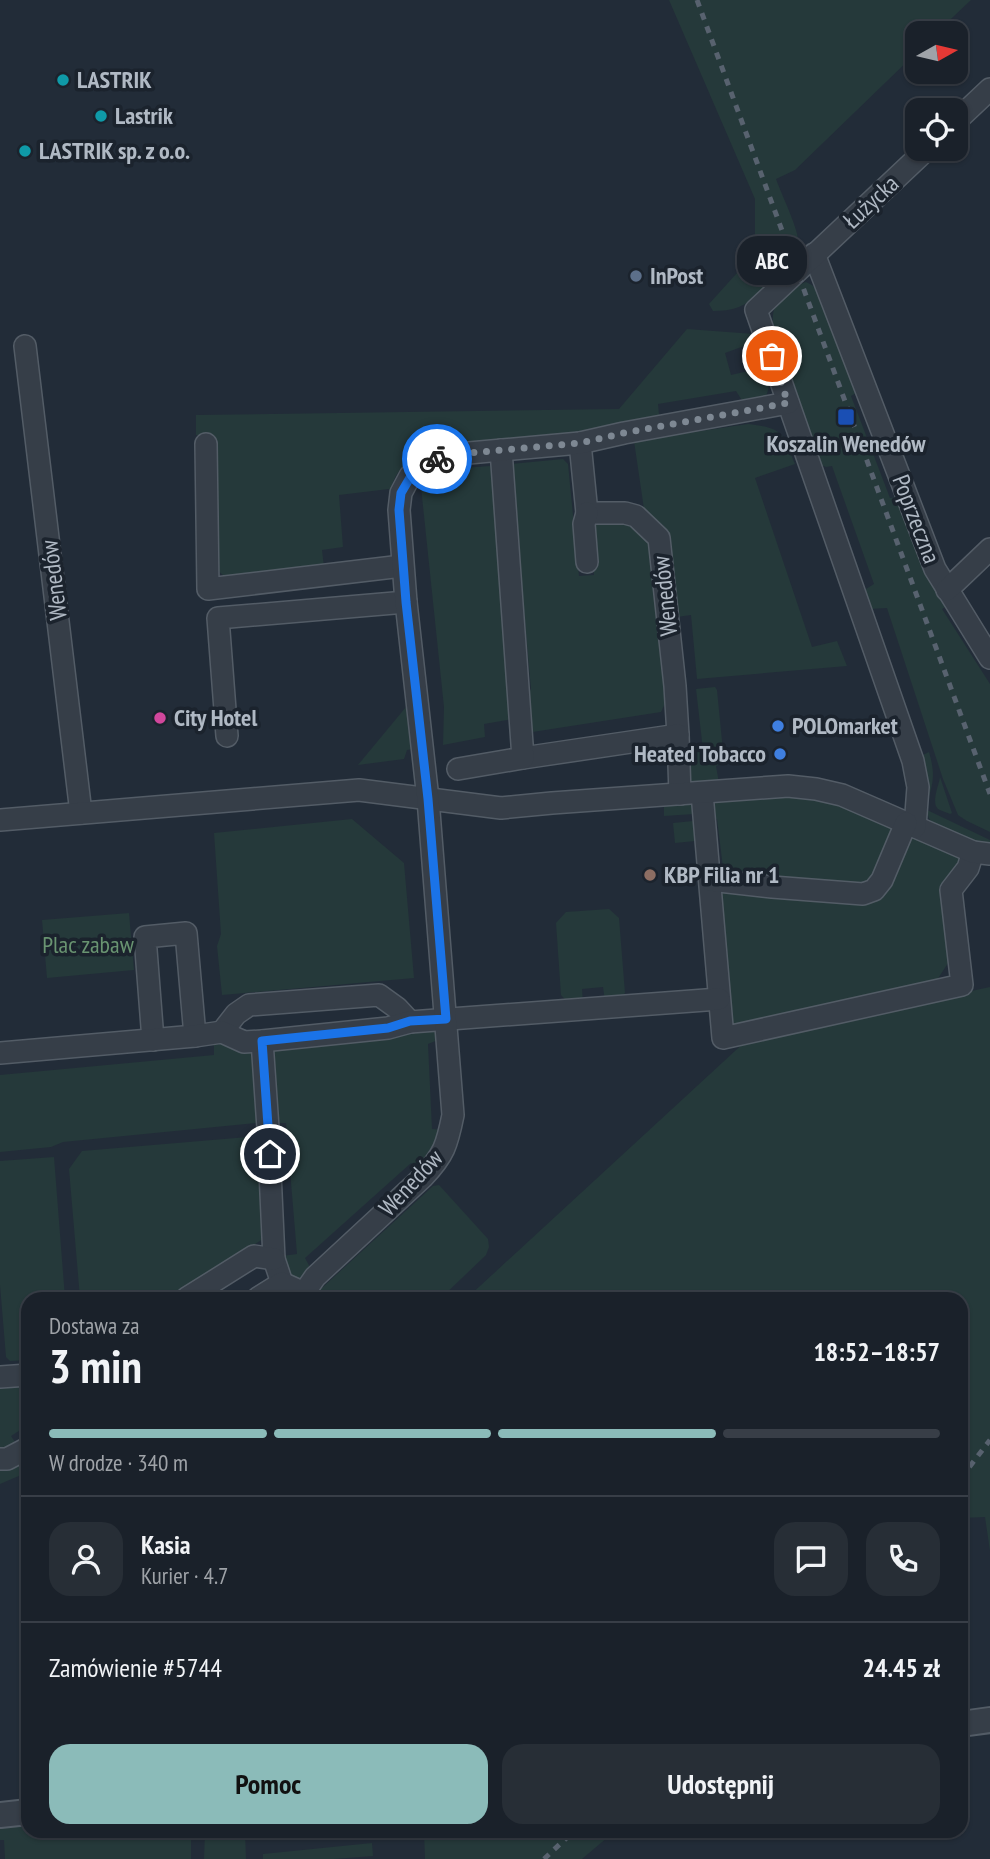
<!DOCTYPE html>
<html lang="pl">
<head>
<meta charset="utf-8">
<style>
	:root { --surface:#1a212a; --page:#272e36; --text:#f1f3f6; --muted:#9fa3a8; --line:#383e47; --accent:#8bbbb9 }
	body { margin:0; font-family:"PT Sans Narrow",sans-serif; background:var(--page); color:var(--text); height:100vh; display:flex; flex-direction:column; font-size:26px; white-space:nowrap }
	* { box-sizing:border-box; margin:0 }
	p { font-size:23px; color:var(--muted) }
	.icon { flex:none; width:38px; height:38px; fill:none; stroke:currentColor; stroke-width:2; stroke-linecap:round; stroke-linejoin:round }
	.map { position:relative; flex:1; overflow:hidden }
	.panel { position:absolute; left:21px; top:1292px; width:947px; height:546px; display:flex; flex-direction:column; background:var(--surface); border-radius:21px; box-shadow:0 2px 5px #0004,0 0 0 2px var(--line) }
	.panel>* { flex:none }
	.needle { width:46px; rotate:82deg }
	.tools { position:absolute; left:905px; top:21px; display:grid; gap:14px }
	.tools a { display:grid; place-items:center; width:63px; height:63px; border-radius:14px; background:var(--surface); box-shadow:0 2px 5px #0004,0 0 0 2px var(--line); font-size:35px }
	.pin { position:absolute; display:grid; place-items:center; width:60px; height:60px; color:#fff; margin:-30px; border:4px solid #fff; border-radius:50%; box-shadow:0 2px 7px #0007 }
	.courier { position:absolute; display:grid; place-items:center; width:70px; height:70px; margin:-35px; border:5px solid #1a73e8; border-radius:50%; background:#fff; color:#222; box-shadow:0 2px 9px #0007 }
	.bubble { position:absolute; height:49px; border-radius:21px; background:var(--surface); box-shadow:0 2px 5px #0004,0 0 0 2px var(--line); font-size:23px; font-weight:800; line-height:49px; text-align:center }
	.overview em { font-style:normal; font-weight:800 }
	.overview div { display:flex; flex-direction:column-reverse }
	.overview { display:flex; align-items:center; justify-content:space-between; height:119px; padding:0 28px }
	h1 { font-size:46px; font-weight:800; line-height:52px }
	.bar { display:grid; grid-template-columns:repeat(4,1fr); gap:10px 7px; align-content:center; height:84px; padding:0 28px }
	.bar i { height:9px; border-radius:5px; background:var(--line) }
	.bar .on { background:var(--accent) }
	.bar p { grid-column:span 4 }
	.line { display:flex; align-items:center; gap:18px; padding:0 28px; border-top:2px solid var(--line) }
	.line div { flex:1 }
	.round { display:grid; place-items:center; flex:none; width:74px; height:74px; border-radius:21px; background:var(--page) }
	.primary-button { display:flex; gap:14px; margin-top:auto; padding:14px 28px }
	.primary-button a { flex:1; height:80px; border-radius:21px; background:var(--accent); color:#111; font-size:28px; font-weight:800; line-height:80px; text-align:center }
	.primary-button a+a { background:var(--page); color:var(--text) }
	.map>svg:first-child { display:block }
	.green { fill:#25393a }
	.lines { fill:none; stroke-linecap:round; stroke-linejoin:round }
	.minor-casing { stroke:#535c66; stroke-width:24 }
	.tertiary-casing { stroke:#535c66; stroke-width:28 }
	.minor { stroke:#363e48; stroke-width:21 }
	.tertiary { stroke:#363e48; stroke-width:24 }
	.rail { stroke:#58626f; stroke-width:5; stroke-dasharray:7 7; stroke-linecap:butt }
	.done { stroke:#7e8893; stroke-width:7; stroke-dasharray:0 12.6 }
	.route { stroke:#1a73e8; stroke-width:9 }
	.culture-dot { fill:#0f9aa8; stroke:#1b232d; stroke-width:2.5 }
	.service-dot { fill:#5c6f8a; stroke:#1b232d; stroke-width:2.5 }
	.transit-dot { fill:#1a4fb4; stroke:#1b232d; stroke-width:2.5 }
	.hotel-dot { fill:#d1479c; stroke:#1b232d; stroke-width:2.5 }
	.shop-dot { fill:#3f7fe0; stroke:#1b232d; stroke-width:2.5 }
	.education-dot { fill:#8d6e63; stroke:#1b232d; stroke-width:2.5 }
	.labels { text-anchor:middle; stroke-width:7; stroke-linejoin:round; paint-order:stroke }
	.poi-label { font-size:24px; font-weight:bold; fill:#b0b9c4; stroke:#1b232d; text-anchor:start }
	.street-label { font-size:24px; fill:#b0b9c4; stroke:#1b232d }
	.park-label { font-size:24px; fill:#699471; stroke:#1b232d }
</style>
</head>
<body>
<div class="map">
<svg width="990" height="1859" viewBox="0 0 990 1859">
	<rect width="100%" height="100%" fill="#222c38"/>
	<!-- green -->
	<g class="green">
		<path d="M669 0H971L936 33H917V52L795 170 776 179C782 196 799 229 799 246 799 264 756 300 739 307 731 310 722 311 713 311L709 304 755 253V199Z"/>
		<path d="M806 282 812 285 819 293 858 392 851 396 890 498 897 497 947 606 942 609 990 684V832L967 821 958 815 943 779 887 608 869 609 864 596 866 589 874 584 832 466 826 467 821 465C810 437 765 336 774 310 778 299 794 286 806 282Z"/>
		<path d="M687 329 754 334 755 342 725 353 731 375 761 368C770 378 771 384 766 396L743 402 736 391 658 404 659 415C627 421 596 430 564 435 531 440 497 442 463 445 451 447 437 446 426 451 406 459 394 472 390 493L389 489 339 495 343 547 322 550 324 567 231 577 223 575 217 570 214 435H196V415L619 409Z"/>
		<path d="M748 424C783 428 782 432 795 464L755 478 812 647 837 641 847 666 697 679 691 615 677 617 669 533 662 524 651 519 644 509 634 441Z"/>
		<polygon points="563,459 568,464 579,576 594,575 589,529 596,523 627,523 650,535 669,695 661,712 526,733 523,698 531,689 511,464"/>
		<path d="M491 466 513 719 484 724 485 737 443 745 444 707 421 487C441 467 465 468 491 466Z"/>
		<polygon points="715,687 717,690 724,761 721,764 716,766 719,783 692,783 687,775 685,752 703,750 696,689"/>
		<polygon points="406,707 412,749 407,750 404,759 358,765"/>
		<path d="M929 752C935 773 934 782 927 802L921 756Z"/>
		<path d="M940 777 952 813 950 814C946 812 941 811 938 809 931 802 939 785 940 777Z"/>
		<polygon points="782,795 832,801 958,856 961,862 952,957 935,983 731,1029 717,894 724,876 717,819 711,818 711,810 717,801"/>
		<polygon points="688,803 695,808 694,814 664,816 664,806"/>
		<path d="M927 810 990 840V846C971 841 927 833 927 810Z"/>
		<polygon points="352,819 404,863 414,978 222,995 217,946 221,934 214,833"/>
		<polygon points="693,821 695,841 675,843 673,823"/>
		<polygon points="609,909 619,918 625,993 617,1001 605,1001 603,987 582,989 583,1003 569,1004 561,995 556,923 566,912"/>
		<polygon points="129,913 134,970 47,978 42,920"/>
		<polygon points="990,987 990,1551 985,1517 961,1518 961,1298 467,1298 748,1039"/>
		<polygon points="433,1027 438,1040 428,1044 432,1129 443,1130 421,1169 411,1163 305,1258 312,1271 307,1277 298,1279 288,1275 282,1256 297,1254 286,1123 274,1123 267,1048"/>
		<polygon points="214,1040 260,1048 265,1122 63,1142 51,1147 0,1152 0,1075 214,1055"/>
		<polygon points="248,1137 257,1141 260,1147 266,1237 171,1298 80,1298 69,1169 82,1151"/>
		<polygon points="54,1157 65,1298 28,1298 28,1360 10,1361 6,1357 0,1285 0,1161"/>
		<polygon points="439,1185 488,1239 489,1247 486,1255 441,1298 311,1298 433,1186"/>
		<polygon points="28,1385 28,1425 11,1436 15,1442 14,1447 0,1451 0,1386"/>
		<polygon points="20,1461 28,1462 28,1472 0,1484 0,1470 5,1469"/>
		<polygon points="28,1823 28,1830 191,1831 191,1859 5,1859 4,1840 0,1840 0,1825"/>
		<polygon points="205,1831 245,1831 246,1859 204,1859"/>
		<polygon points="424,1831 424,1830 615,1831 582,1859 425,1859"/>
		<polygon points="372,1843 373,1856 334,1859 263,1859 263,1854"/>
	</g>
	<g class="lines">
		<!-- minor casing -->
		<g class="minor-casing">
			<g id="minor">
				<polyline points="956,121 990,89"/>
				<polyline points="814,254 935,569 990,658"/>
				<polyline points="25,346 81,813"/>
				<polyline points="580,443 587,513 625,513 636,516 659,538 675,686 678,735"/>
				<polyline points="206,444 208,589 402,566"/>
				<polyline points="587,562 584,524 587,513"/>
				<polyline points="947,590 990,549"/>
				<polyline points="227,736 218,618 406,602"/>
				<polyline points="523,758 678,735 680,794"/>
				<polyline points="458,769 523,758 501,450"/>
				<polyline points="702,793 723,1038 962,985 951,890 968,868 973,852"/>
				<polyline points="0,820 359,790 501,808 552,803 788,786 816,789 842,795 973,852 990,854"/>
				<polyline points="915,827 918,787 913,761 756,310 927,149"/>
				<polyline points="710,880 772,887 863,894 874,890 882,880 906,823"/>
				<polyline points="222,1032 236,1014 249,1005 379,995 397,1008 410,1022"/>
				<polyline points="153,1040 145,937 186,933 195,1036"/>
				<polyline points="262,1041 268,1128 274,1259 282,1283"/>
				<polyline points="0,1053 195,1036 222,1032 244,1042 262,1041 388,1028 410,1022 719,999"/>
				<polyline points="187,1298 254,1256 274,1259"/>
				<path d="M258 1298 282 1283 304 1293 315 1277 423 1177C444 1155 447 1145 453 1115L428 799 406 602 399 510 401 493 410 476 428 462 447 455 580 443 624 433 788 403"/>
				<polyline points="0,1377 28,1375"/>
				<polyline points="0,1459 7,1459 28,1448"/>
			</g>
		</g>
		<!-- tertiary casing -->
		<g class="tertiary-casing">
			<g id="tertiary">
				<polyline points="961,1724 990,1720"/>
				<polyline points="0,1815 28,1812"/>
			</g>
		</g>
		<!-- minor -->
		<use href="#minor" class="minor"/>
		<!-- tertiary -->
		<use href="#tertiary" class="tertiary"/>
		<!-- rail -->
		<g class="rail">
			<polyline points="697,0 990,794"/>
			<polyline points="961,1478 990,1440"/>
			<polyline points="544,1859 575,1830"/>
		</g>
	</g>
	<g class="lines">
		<!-- done -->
		<polyline class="done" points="437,459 447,455 580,443 624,433 788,403 772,356"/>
		<!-- route -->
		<polyline class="route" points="270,1154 262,1041 388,1028 410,1021 446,1019 428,799 406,602 399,510 401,493 411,476 428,462 437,459"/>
	</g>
	<!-- markers -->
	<g class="culture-dot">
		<circle cx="63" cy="80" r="7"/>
		<circle cx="101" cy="116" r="7"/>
		<circle cx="25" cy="151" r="7"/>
	</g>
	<circle class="service-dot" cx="636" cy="276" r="7"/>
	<rect class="transit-dot" x="837" y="408" width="18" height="18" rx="3.5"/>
	<circle class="hotel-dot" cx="160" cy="718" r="7"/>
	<g class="shop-dot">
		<circle cx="778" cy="726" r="7"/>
		<circle cx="780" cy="754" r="7"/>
	</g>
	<circle class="education-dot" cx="650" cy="875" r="7"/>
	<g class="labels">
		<!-- poi labels -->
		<g class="poi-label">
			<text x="77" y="88">LASTRIK</text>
			<text x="115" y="124">Lastrik</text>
			<text x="39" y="159">LASTRIK sp. z o.o.</text>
			<text x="650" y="284">InPost</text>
			<text x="846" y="452" text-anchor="middle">Koszalin Wenedów</text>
			<text x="174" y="726">City Hotel</text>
			<text x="792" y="734">POLOmarket</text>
			<text x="766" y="762" text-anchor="end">Heated Tobacco</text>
			<text x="664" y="883">KBP Filia nr 1</text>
		</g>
		<!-- street labels -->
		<g class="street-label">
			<text transform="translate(871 202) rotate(-43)" y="8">Łużycka</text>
			<text transform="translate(916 519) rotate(69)" y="8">Poprzeczna</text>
			<text transform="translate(54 580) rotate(-97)" y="8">Wenedów</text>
			<text transform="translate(665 596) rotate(-96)" y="8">Wenedów</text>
			<text transform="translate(411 1183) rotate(-47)" y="8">Wenedów</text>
		</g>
		<!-- park labels -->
		<g class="park-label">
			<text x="88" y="953">Plac zabaw</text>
		</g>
	</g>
</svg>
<div class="tools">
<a><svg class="needle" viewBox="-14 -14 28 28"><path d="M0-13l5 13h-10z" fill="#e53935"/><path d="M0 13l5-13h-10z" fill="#9fa3a8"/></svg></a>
<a><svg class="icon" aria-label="locate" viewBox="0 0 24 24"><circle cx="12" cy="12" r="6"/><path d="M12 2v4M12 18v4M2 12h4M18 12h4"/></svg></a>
</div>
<div class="pin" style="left:772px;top:356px;background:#ea580c"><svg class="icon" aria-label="bag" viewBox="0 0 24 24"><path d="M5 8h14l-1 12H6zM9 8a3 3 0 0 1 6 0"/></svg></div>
<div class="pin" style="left:270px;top:1154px;background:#1f2937"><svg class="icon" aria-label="home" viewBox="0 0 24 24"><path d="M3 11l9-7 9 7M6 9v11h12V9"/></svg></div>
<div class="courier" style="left:437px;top:459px"><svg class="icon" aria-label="bike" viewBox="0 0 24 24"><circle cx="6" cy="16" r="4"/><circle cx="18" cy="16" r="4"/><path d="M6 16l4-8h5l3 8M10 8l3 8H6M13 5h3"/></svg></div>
<div class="bubble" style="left:737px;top:236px;width:70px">ABC</div>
<section class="panel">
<div class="overview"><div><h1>3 min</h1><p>Dostawa za</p></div><em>18:52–18:57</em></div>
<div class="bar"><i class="on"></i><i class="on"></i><i class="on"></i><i></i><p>W drodze · 340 m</p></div>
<div class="line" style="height:126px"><a class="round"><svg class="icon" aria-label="person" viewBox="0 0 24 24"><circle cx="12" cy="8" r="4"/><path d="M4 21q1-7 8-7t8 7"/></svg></a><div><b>Kasia</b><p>Kurier · 4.7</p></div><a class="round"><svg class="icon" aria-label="chat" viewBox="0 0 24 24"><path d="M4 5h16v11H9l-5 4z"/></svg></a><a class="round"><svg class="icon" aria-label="phone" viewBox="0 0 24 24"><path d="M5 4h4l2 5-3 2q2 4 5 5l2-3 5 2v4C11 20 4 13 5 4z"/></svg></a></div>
<div class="line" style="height:91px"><div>Zamówienie #5744</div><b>24.45 zł</b></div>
<div class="primary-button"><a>Pomoc</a><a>Udostępnij</a></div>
</section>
</div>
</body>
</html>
